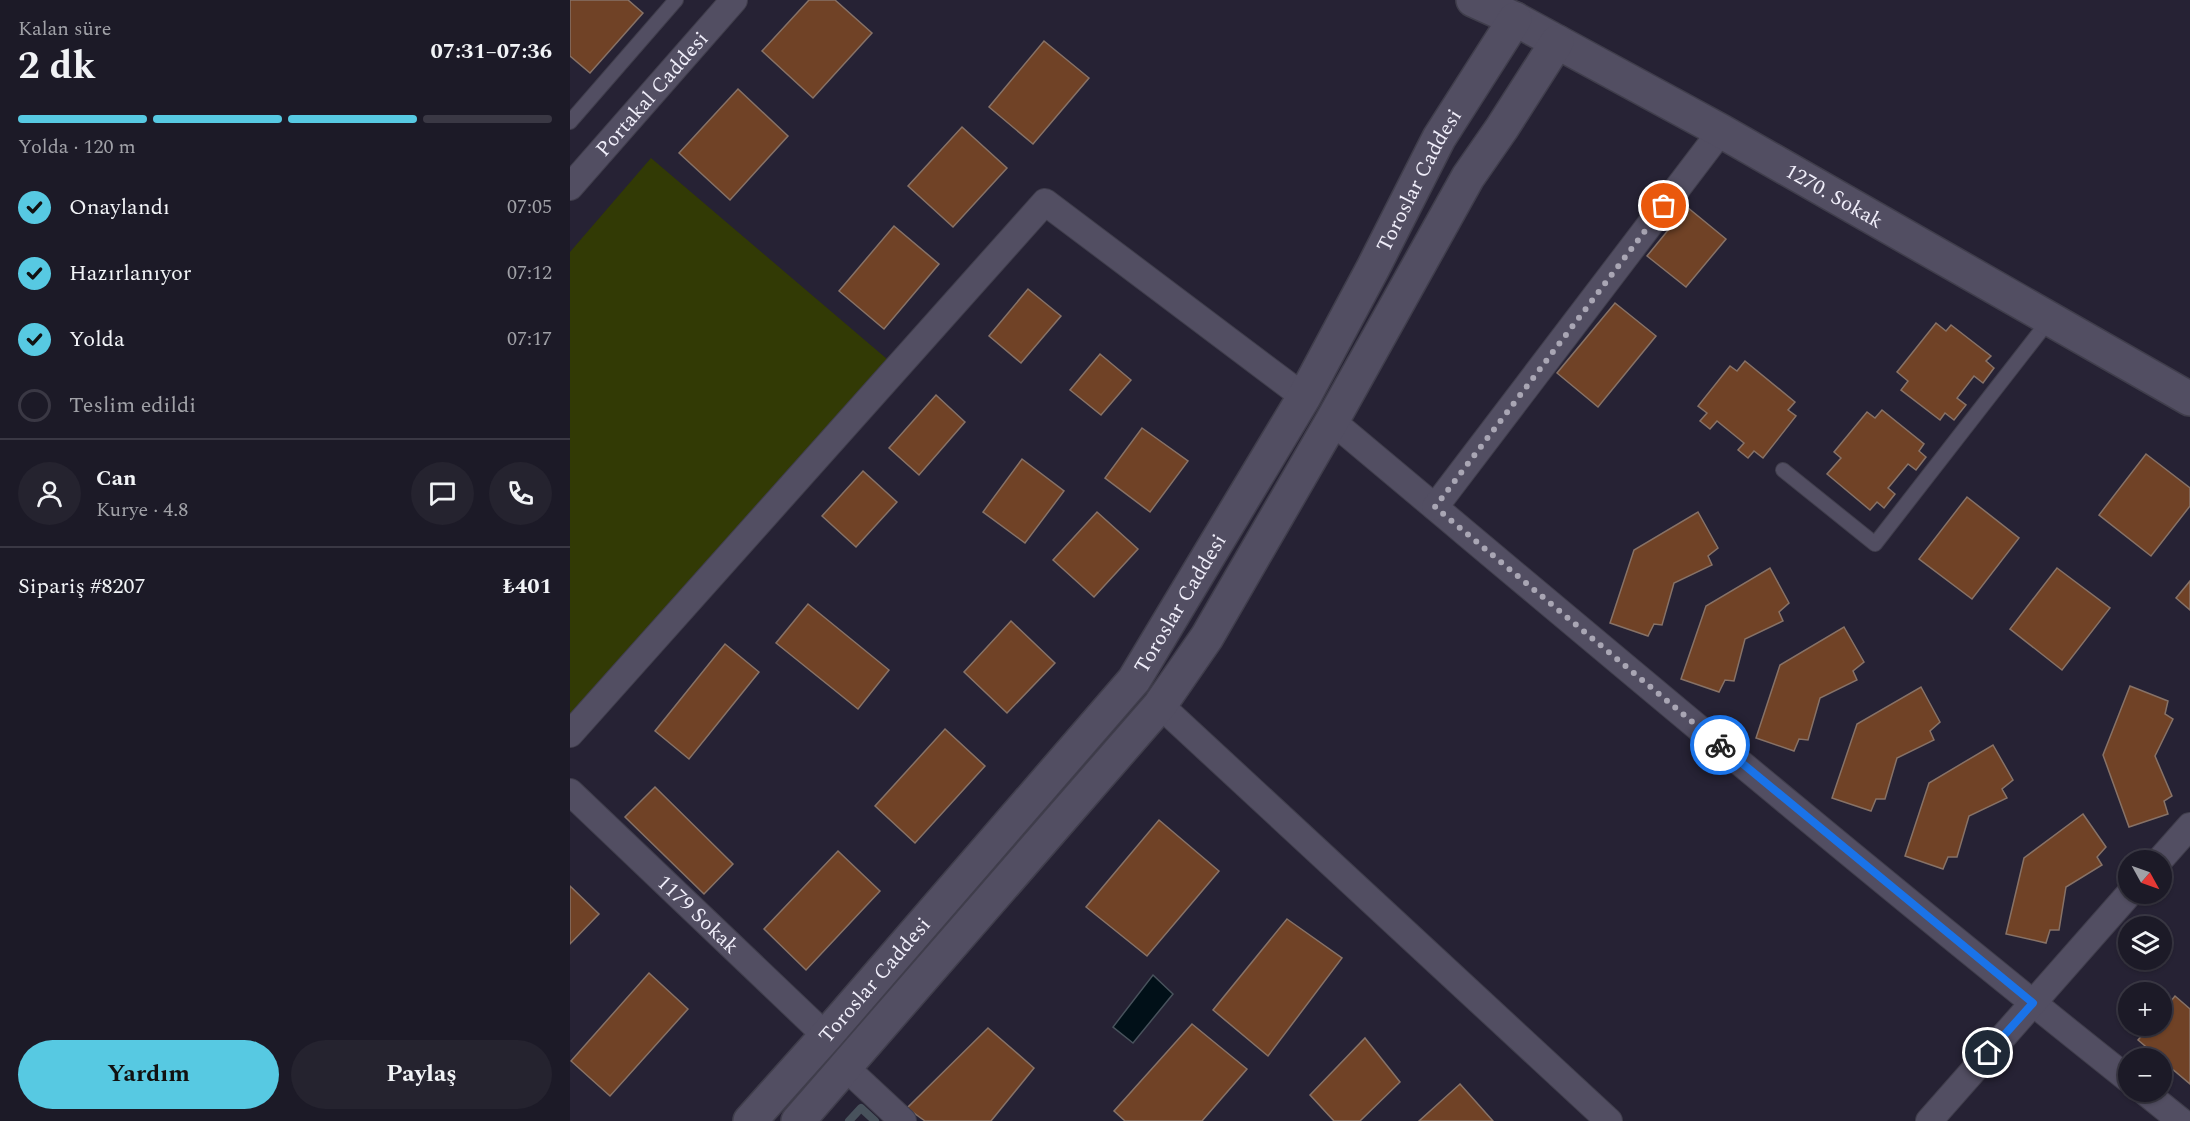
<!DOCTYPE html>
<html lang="tr">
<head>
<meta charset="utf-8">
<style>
	:root { --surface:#1c1a27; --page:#25232f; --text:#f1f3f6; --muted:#a0a1a7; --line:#3a3844; --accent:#57c9e2 }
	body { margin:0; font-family:Spectral,serif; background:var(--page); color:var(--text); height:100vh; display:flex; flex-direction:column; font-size:22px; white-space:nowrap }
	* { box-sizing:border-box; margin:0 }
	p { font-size:20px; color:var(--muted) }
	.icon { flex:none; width:33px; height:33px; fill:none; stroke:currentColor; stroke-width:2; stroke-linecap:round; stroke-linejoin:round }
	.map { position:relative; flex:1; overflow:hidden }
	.panel { display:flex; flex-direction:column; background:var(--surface); width:570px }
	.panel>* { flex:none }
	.needle { width:39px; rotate:130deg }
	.tools { position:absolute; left:1548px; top:850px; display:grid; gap:12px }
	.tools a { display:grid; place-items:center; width:54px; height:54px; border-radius:50%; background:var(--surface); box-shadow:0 2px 4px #0004,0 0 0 2px var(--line); font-size:30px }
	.pin { position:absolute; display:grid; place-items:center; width:51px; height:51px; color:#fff; margin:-26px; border:3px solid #fff; border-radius:50%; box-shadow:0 2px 6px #0007 }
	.courier { position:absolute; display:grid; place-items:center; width:60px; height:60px; margin:-30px; border:4px solid #1a73e8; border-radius:50%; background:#fff; color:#222; box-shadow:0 2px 8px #0007 }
	.head em { font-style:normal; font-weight:700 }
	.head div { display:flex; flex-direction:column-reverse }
	.head { display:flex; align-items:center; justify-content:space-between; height:102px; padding:0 18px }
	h1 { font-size:39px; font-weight:700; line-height:45px }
	.bar { display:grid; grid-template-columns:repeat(4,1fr); gap:9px 6px; align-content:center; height:72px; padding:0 18px }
	.bar i { height:8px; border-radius:4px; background:var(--line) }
	.bar .selected { background:var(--accent) }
	.bar p { grid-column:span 4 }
	.line { display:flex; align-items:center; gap:15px; padding:0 18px; border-top:2px solid var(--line) }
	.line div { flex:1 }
	.round { display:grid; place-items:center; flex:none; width:63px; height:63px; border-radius:32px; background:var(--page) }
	ol { padding:0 18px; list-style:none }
	li { display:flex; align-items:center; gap:18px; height:66px }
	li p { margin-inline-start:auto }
	li .icon { padding:6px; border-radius:50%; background:var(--accent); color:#111; stroke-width:4 }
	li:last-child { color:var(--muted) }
	li i { width:33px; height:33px; border:3px solid var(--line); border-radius:50% }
	.primary-button { display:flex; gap:12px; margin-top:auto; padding:12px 18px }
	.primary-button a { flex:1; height:69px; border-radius:36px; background:var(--accent); color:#111; font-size:24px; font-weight:700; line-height:69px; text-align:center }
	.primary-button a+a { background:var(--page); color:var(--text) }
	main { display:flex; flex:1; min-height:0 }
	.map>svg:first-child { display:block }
	.green { fill:#323a05 }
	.water { fill:#011018; stroke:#48525c; stroke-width:1.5 }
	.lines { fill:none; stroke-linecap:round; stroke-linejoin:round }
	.stream { stroke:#48525c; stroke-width:8 }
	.building { fill:#704226; stroke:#877267; stroke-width:1.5 }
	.lane-casing { stroke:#403e4c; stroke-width:16 }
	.street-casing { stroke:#403e4c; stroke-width:28 }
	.secondary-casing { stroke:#403e4c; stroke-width:36 }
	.lane { stroke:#524e62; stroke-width:14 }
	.street { stroke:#524e62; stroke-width:26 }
	.secondary { stroke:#524e62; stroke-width:33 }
	.done { stroke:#a9a6b4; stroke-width:6; stroke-dasharray:0 10.8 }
	.route { stroke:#1a73e8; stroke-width:8 }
	.labels { text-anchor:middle; stroke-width:5; stroke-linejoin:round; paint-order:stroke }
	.street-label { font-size:21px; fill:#efedf9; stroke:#262234 }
</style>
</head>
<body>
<main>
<section class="panel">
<div class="head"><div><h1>2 dk</h1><p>Kalan süre</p></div><em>07:31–07:36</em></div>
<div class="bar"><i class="selected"></i><i class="selected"></i><i class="selected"></i><i></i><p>Yolda · 120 m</p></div>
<ol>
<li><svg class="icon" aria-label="check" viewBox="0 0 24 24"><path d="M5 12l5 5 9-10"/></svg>Onaylandı<p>07:05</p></li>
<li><svg class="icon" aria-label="check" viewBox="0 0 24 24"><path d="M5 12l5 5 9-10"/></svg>Hazırlanıyor<p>07:12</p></li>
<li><svg class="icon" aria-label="check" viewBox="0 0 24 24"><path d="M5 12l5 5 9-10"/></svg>Yolda<p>07:17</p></li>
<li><i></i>Teslim edildi</li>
</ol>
<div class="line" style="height:108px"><a class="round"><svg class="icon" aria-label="person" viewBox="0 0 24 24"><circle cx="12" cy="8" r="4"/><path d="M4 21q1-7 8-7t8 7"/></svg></a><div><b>Can</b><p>Kurye · 4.8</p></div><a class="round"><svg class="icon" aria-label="chat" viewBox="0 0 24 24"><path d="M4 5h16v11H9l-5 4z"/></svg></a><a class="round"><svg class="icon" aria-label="phone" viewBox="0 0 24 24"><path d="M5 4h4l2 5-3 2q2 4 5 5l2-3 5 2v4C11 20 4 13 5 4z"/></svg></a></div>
<div class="line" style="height:78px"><div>Sipariş #8207</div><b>₺401</b></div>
<div class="primary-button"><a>Yardım</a><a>Paylaş</a></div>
</section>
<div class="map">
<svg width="1620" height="1121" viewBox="0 0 1620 1121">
	<rect width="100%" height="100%" fill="#262234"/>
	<!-- green -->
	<polygon class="green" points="81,158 317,359 0,715 0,252"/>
	<!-- water -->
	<polygon class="water" points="583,975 603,994 563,1043 543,1027"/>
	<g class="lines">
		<!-- stream -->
		<polyline class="stream" points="279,1121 291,1108 305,1121"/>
	</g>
	<!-- building -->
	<g class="building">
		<polygon points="0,0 58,0 73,13 20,73 0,56"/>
		<polygon points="239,0 265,0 302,33 243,98 192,51"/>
		<polygon points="474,41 519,78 463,144 419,107"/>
		<polygon points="168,89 218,136 160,200 109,153"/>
		<polygon points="392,127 437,168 383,227 338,186"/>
		<polygon points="1117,207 1156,239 1116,287 1077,256"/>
		<polygon points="324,226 369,264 314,329 269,291"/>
		<polygon points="458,289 491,316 451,363 419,336"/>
		<polygon points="1045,303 1086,336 1028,407 987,373"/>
		<polygon points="1366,323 1376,331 1381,325 1421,356 1416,361 1424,368 1413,383 1404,376 1387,398 1396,405 1384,420 1375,413 1370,420 1331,390 1338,381 1327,372"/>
		<polygon points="530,354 561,380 531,415 500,390"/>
		<polygon points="1175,361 1225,402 1218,410 1226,416 1193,458 1184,451 1178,458 1168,450 1174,443 1147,421 1140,429 1130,421 1137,413 1128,406 1160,366 1167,371"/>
		<polygon points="366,395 395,422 349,475 319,448"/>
		<polygon points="1312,410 1354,444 1349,451 1356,457 1346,470 1338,464 1318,488 1325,494 1314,508 1307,502 1300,510 1257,474 1271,458 1264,452 1297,412 1305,418"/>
		<polygon points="572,428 618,461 580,512 535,478"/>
		<polygon points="1576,454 1620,488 1620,506 1581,556 1529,515"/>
		<polygon points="452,459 494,491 455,543 413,512"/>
		<polygon points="293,471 327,502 286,547 252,516"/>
		<polygon points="1397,497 1449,538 1402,599 1349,559"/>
		<polygon points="527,512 568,549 524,597 483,560"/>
		<polygon points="1128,512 1148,548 1138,556 1142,565 1104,583 1092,625 1084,624 1078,636 1040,623 1064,550"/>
		<polygon points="1200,568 1219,603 1209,612 1213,621 1175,639 1164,681 1155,680 1149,692 1111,679 1136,606"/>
		<polygon points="1487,568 1540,608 1492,670 1440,629"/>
		<polygon points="1620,581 1620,610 1606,598"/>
		<polygon points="238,604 319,670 288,709 206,643"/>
		<polygon points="441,621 485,663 437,713 394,672"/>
		<polygon points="1274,627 1294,662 1283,671 1287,680 1250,698 1238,740 1229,739 1224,751 1186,738 1210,665"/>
		<polygon points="155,644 189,672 119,759 85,731"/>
		<polygon points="1560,686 1598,701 1595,714 1603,719 1585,756 1602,796 1594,801 1598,814 1559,827 1533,755"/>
		<polygon points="1351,687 1370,722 1360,731 1364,740 1327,758 1315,799 1306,799 1301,811 1262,798 1287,724"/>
		<polygon points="375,729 415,766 345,843 305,806"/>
		<polygon points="1423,745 1443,780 1432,789 1437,798 1399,816 1387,857 1378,857 1373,869 1335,856 1359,783"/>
		<polygon points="85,787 163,864 134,894 55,817"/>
		<polygon points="1513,814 1536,847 1527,857 1532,865 1496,887 1489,930 1480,930 1476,943 1436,934 1454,858"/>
		<polygon points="589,820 649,871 577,956 516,907"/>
		<polygon points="268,851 310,891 236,970 194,929"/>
		<polygon points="0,886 29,914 0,944"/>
		<polygon points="717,919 772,958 698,1056 643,1010"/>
		<polygon points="79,973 118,1009 40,1096 1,1061"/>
		<polygon points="1605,996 1620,1009 1620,1084 1568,1040 1580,1026 1592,1026 1592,1012"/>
		<polygon points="622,1024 677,1069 632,1121 555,1121 544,1111"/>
		<polygon points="418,1028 464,1068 421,1121 355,1121 337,1108"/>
		<polygon points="795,1038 830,1082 790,1121 764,1121 740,1095"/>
		<polygon points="890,1084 923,1121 849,1121"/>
	</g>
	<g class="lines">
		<!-- lane casing -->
		<g class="lane-casing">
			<g id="lane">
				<polyline points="0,122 106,0"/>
				<polyline points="1213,470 1305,544 1480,319"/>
			</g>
		</g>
		<!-- street casing -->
		<g class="street-casing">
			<g id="street">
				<path id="s1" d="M0 187 164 0"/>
				<path d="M762 421C1026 642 1289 865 1558 1079"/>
				<polyline points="865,507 1151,131"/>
				<polyline points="590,705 1039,1121"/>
				<polyline points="0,734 475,202 734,397"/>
				<path id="s2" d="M0 792 256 1036"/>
				<polyline points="1589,861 1620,826"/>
				<polyline points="275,1067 333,1121"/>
				<polyline points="1575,1092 1611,1121"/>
				<polyline points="1359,1121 1559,894"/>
			</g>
		</g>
		<!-- secondary casing -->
		<g class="secondary-casing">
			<g id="secondary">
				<path id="s3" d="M903 0 945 19 1151 131 1620 399"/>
				<path id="s4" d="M180 1121 256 1036 564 680 734 397 803 268 869 138 945 19"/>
				<polyline points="228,1121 590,705 637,637 762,421 898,177 932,128 987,42"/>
			</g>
		</g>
		<!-- lane -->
		<use href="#lane" class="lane"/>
		<!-- street -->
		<use href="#street" class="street"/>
		<!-- secondary -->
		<use href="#secondary" class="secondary"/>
	</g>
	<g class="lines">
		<!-- done -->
		<polyline class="done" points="1094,206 865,507 1150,745"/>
		<!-- route -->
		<polyline class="route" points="1150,745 1463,1003 1418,1053"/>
	</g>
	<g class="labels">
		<!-- street labels -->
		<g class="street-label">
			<text dy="7" stroke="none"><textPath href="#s1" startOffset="124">Portakal Caddesi</textPath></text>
			<text dy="7" stroke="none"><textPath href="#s4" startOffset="1160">Toroslar Caddesi</textPath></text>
			<text dy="7" stroke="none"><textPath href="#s3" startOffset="411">1270. Sokak</textPath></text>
			<text dy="7" stroke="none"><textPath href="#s4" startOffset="674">Toroslar Caddesi</textPath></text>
			<text dy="7" stroke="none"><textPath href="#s2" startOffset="177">1179 Sokak</textPath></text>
			<text dy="7" stroke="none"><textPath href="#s4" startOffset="188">Toroslar Caddesi</textPath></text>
		</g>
	</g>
</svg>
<div class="tools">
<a><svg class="needle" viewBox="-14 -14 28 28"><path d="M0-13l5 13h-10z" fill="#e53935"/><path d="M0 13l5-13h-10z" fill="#a0a1a7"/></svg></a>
<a><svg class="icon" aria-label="layers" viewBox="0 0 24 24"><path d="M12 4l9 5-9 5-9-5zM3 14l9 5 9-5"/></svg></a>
<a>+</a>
<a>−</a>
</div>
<div class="pin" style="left:1094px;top:206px;background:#ea580c"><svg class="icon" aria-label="bag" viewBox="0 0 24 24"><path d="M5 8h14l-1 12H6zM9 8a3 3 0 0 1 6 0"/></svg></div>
<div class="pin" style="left:1418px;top:1053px;background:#1f2937"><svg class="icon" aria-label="home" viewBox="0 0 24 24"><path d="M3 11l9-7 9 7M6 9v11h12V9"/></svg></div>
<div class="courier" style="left:1150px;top:745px"><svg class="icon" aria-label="bike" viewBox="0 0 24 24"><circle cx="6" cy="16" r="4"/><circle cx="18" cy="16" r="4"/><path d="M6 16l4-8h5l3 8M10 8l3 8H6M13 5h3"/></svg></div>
</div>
</main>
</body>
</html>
